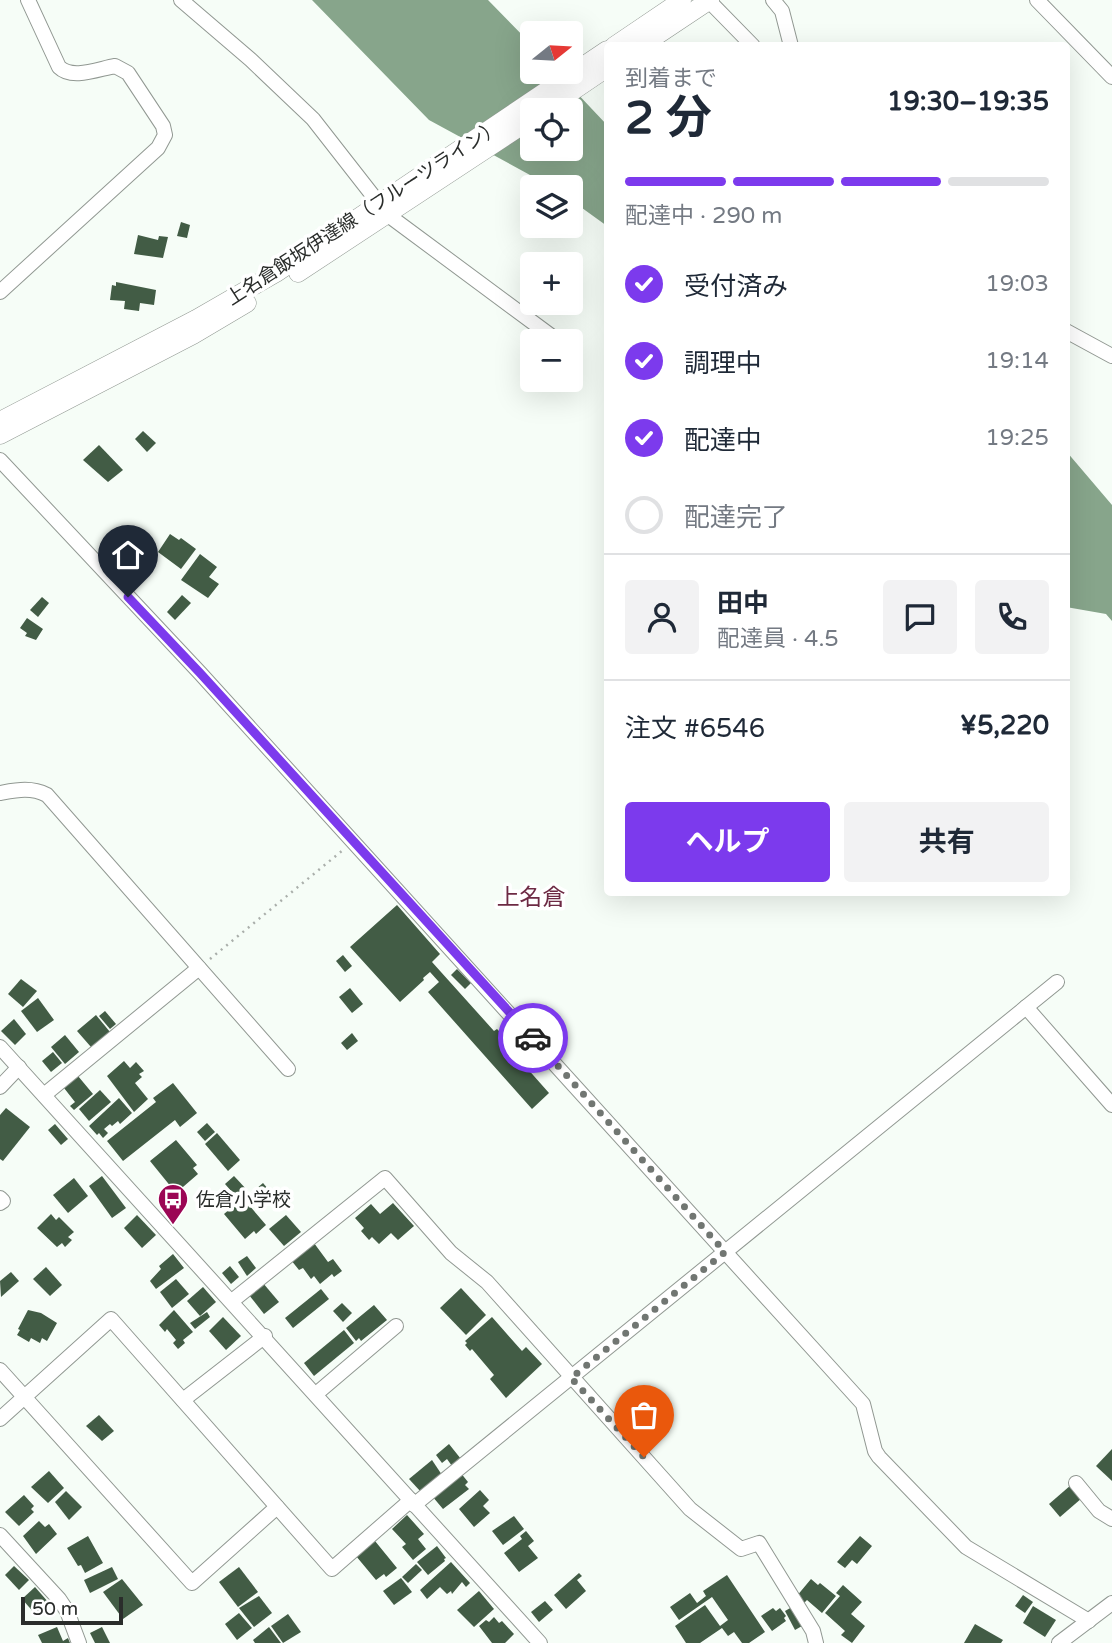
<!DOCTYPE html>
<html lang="ja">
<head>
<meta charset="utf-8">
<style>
	:root { --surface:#fff; --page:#f2f2f3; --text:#1f2937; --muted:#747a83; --line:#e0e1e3; --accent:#7c3aed }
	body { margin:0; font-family:"Varela Round","Noto Sans JP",sans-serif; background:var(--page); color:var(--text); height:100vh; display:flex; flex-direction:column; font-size:26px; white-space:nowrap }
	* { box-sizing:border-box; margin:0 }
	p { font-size:23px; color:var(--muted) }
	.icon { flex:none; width:38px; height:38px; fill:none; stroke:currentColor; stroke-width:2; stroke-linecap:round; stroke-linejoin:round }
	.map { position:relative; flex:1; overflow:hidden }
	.panel { position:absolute; left:604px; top:42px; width:466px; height:854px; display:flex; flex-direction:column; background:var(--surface); border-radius:7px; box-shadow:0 7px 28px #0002 }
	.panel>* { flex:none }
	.needle { width:46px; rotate:72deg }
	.buttons { position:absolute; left:520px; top:21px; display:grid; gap:14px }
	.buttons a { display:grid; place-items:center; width:63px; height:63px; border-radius:7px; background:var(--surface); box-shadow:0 7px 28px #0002; font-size:35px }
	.scale { position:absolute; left:21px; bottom:18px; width:102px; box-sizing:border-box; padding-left:7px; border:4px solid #2a2d2b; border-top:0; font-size:19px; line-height:24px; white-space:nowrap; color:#2a2d2b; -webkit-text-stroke:5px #fff; paint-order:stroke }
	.pin { position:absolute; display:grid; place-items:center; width:60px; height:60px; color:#fff; margin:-72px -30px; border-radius:50% 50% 50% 0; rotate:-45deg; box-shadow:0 0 7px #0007 }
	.pin .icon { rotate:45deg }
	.courier { position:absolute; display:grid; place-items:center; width:70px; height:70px; margin:-35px; border:5px solid #7c3aed; border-radius:50%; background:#fff; color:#222; box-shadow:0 2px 9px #0007 }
	.summary em { font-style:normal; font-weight:700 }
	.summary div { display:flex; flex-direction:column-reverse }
	.summary { display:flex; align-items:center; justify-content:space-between; height:119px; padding:0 21px }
	h1 { font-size:46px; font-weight:700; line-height:52px }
	.bar { display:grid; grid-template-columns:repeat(4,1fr); gap:10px 7px; align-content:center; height:84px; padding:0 21px }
	.bar i { height:9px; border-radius:5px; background:var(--line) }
	.bar .active { background:var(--accent) }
	.bar p { grid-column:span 4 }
	.line { display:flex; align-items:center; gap:18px; padding:0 21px; border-top:2px solid var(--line) }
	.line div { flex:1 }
	.round { display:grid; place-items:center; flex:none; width:74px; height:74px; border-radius:7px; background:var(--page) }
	ol { padding:0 21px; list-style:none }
	li { display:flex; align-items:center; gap:21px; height:77px }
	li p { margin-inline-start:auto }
	li .icon { padding:7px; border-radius:50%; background:var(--accent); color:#fff; stroke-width:4 }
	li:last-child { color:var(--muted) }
	li i { width:38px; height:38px; border:4px solid var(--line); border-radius:50% }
	.action { display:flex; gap:14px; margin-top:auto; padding:14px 21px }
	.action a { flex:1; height:80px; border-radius:7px; background:var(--accent); color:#fff; font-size:28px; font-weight:700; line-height:80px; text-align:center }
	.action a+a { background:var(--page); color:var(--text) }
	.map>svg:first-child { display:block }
	.water { fill:#87a58b; fill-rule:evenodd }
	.building { fill:#425c45 }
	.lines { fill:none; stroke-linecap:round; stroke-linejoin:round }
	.minor-casing { stroke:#919892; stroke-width:16 }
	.major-casing { stroke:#919892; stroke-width:19 }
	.path { stroke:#aaafab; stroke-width:2.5; stroke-dasharray:2 5; stroke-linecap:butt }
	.minor { stroke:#fff; stroke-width:14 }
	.major { stroke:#fff; stroke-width:18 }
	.done { stroke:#717672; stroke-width:7; stroke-dasharray:0 12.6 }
	.route { stroke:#7c3aed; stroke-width:9 }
	.labels { text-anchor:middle; stroke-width:7; stroke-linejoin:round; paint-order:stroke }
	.street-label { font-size:19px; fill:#2a2d2b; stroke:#fff }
	.poi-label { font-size:19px; fill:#2a2d2b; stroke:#fff; text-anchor:start }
	.quarter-label { font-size:23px; fill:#6d2a44; stroke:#fff }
</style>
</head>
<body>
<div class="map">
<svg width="1112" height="1643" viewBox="0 0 1112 1643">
	<rect width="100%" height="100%" fill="#f6fdf7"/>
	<!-- water -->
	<g class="water">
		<path d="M312 0H488L532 45V72H557L607 125V226L571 200 570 187H552L429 120ZM532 110H570V149H532Z"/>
		<polygon points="1066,451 1112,505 1112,621 1106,614 1066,607"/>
	</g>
	<!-- building -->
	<g class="building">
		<polygon points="181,222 190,225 187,238 177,236"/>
		<polygon points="138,235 158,240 159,236 168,237 163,258 134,254"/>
		<polygon points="116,282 156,290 154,305 140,303 139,311 124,309 125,301 110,300 112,285 116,286"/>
		<polygon points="143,431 156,443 147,452 135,439"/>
		<polygon points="99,445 123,470 108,482 83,460"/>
		<polygon points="170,534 179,540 181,538 196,549 181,569 158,552"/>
		<polygon points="200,554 217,567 209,577 219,584 208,598 181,580"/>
		<polygon points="182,595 191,603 175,620 167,612"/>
		<polygon points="42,597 49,603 38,617 30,610"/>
		<polygon points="27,618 43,629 36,640 25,636 27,633 20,628"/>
		<polygon points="397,905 440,954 432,962 494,1031 497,1029 506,1038 503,1041 549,1093 532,1109 428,992 439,982 430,972 423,978 424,980 400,1002 350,947"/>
		<polygon points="343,955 352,966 345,972 336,961"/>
		<polygon points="457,969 471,983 465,989 451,975"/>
		<polygon points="21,979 37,991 23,1007 8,994"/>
		<polygon points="350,988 363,1004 352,1013 339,997"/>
		<polygon points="38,998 54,1020 37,1032 21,1011"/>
		<polygon points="105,1011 116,1024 110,1029 99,1016"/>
		<polygon points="96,1015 110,1032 91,1047 77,1031"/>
		<polygon points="14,1019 26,1034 15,1045 1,1031"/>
		<polygon points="352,1033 358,1041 347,1050 341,1043"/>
		<polygon points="65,1035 79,1052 65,1064 51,1047"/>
		<polygon points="53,1052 62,1063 51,1072 42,1061"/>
		<polygon points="124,1061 130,1068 136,1062 144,1071 139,1074 142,1077 135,1083 148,1099 134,1112 107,1076"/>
		<polygon points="78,1076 93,1094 74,1110 70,1106 75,1102 64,1088"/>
		<polygon points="173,1083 197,1113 180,1127 175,1120 123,1161 107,1141 156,1102 153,1098"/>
		<polygon points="100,1090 111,1102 89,1121 79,1109"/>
		<polygon points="119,1098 132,1113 120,1124 118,1121 112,1126 110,1124 104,1129 108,1133 103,1138 99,1133 97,1135 89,1126"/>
		<polygon points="6,1108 30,1127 3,1161 0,1159 0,1115"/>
		<polygon points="207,1123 215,1132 205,1141 197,1132"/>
		<polygon points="55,1124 68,1139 61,1145 48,1130"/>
		<polygon points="217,1133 240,1160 228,1171 205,1144"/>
		<polygon points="176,1140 197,1165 193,1168 198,1174 176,1193 150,1161"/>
		<polygon points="102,1176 126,1208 112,1218 89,1186"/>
		<polygon points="234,1176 248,1191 239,1200 225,1184"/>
		<polygon points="74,1178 88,1196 68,1213 53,1195"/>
		<polygon points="263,1183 274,1196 259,1208 249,1195"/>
		<polygon points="243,1198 266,1225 256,1234 254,1231 245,1239 224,1214"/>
		<polygon points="393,1203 414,1226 398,1240 391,1233 379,1244 372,1237 369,1240 361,1231 364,1228 355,1218 371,1204 380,1214"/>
		<polygon points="51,1214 56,1220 59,1217 74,1232 68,1237 72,1240 65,1247 62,1243 57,1247 37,1228"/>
		<polygon points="137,1215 156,1235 142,1248 124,1228"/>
		<polygon points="286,1215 301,1232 284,1246 269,1229"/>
		<polygon points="314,1243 328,1262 333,1259 342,1271 334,1277 332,1274 320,1284 314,1276 311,1279 303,1268 299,1270 291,1260"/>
		<polygon points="173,1254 184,1268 156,1289 150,1281 161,1269 159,1266"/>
		<polygon points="247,1256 256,1268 247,1276 238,1262"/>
		<polygon points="230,1266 239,1277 231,1284 222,1273"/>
		<polygon points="46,1267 62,1285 50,1296 33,1279"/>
		<polygon points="11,1272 19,1281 1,1297 0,1281"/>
		<polygon points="176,1279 189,1294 172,1308 160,1292"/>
		<polygon points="263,1283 279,1302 264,1314 249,1295"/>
		<polygon points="203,1287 216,1302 200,1316 187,1301"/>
		<polygon points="461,1288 486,1315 466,1335 440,1308"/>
		<polygon points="321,1289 329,1299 293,1328 285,1318"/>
		<polygon points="342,1303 352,1313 343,1322 333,1311"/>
		<polygon points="374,1305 387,1320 361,1341 359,1338 356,1341 346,1328"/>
		<polygon points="28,1310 41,1313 57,1323 47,1341 42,1338 40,1343 31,1338 29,1342 17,1335 20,1330 18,1329"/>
		<polygon points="174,1310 193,1332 183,1340 185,1343 178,1349 173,1343 176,1340 167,1329 165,1332 159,1325"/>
		<polygon points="207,1312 210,1317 195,1329 190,1323"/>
		<polygon points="223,1317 241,1336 226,1350 209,1331"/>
		<polygon points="492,1317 522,1351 526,1347 542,1364 506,1398 490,1379 494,1375 472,1349 470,1351 465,1345 467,1343 465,1341"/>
		<polygon points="344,1330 354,1343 314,1376 304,1363"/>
		<polygon points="99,1415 114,1431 102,1441 86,1426"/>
		<polygon points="449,1444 461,1459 452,1466 447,1459 442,1463 436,1455"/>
		<polygon points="1112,1449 1112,1481 1096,1466"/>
		<polygon points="432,1460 442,1475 421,1492 409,1479"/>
		<polygon points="49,1471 64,1488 48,1503 31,1487"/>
		<polygon points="460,1472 468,1482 465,1485 469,1489 443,1509 432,1496"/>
		<polygon points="1071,1485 1082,1498 1060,1517 1049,1504"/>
		<polygon points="480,1490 489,1500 483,1506 490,1513 474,1527 459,1509"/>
		<polygon points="66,1491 82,1507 69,1520 55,1502"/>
		<polygon points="24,1495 34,1506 31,1509 34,1512 19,1526 5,1512"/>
		<polygon points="407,1515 424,1534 418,1539 426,1549 413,1560 402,1547 406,1544 392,1529"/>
		<polygon points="514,1516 524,1529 503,1545 492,1531"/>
		<polygon points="39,1521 45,1527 49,1524 57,1534 36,1554 23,1536"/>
		<polygon points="526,1531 534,1541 528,1546 538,1558 519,1572 504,1553 522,1539 520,1536"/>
		<polygon points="88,1536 103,1563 85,1573 81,1565 78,1566 67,1548"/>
		<polygon points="860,1536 872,1546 857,1564 852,1560 845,1568 837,1562"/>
		<polygon points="375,1541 397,1568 386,1577 384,1574 376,1580 356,1556"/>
		<polygon points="437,1546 446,1558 444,1559 445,1561 428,1575 417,1562"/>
		<polygon points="451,1562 470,1583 466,1587 462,1582 452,1594 451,1591 447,1594 440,1587 427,1599 420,1590"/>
		<polygon points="416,1564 422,1570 408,1583 402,1577"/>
		<polygon points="14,1566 29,1580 19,1590 5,1575"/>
		<polygon points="112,1567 118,1579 90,1593 84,1580"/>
		<polygon points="239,1567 258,1592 238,1607 219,1582"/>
		<polygon points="579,1573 582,1576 577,1580 586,1591 566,1609 554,1595"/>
		<polygon points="727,1575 765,1632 749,1643 742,1643 734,1632 728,1636 722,1628 700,1643 686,1643 675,1626 705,1605 720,1626 728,1620 712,1597 679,1620 670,1607 690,1593 697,1603 706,1596 703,1591"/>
		<polygon points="401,1578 412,1592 394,1605 383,1591"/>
		<polygon points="122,1579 143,1605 123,1619 103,1592"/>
		<polygon points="811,1579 818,1585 820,1583 836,1596 822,1613 807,1600 804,1603 796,1597"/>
		<polygon points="843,1585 862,1602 851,1614 865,1626 852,1643 841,1635 845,1631 825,1613 840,1596 836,1593"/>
		<polygon points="35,1587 49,1603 36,1615 22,1599"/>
		<polygon points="479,1591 494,1609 474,1627 457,1610"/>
		<polygon points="1023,1595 1033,1602 1025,1613 1015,1606"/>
		<polygon points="259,1596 272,1613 254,1627 239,1608"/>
		<polygon points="545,1601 553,1610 539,1622 531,1612"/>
		<polygon points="1033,1606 1056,1620 1045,1637 1023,1623"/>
		<polygon points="792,1607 802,1626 795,1630 785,1611"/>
		<polygon points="773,1608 776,1611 780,1608 786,1616 784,1618 786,1621 772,1631 761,1616"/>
		<polygon points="239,1613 252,1628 237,1640 225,1624"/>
		<polygon points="288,1614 301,1632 283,1643 271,1626"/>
		<polygon points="494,1617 499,1623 502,1621 514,1634 505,1643 492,1643 479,1626 486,1620 489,1622"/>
		<polygon points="975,1624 1003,1640 1001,1643 964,1643"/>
		<polygon points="57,1627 63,1641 68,1638 70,1643 42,1643 38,1635"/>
		<polygon points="102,1627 110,1643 95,1643 90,1633"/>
		<polygon points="269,1627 281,1643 255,1643 253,1640"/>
	</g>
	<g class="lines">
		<!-- minor casing -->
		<g class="minor-casing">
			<g id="minor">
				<polyline points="181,0 251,60 313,119 388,215 558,341"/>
				<polyline points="708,0 753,46"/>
				<polyline points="773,0 782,11 791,46"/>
				<polyline points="1037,0 1112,77"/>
				<path d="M0 292 158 148 165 135 163 126 128 73 115 66C98 69 72 80 59 67L28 0"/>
				<polyline points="1066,331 1112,356"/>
				<polyline points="0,460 200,673 863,1404 875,1451 879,1457 966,1547 1089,1621"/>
				<path d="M0 793C17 790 31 787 47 795L288 1069"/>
				<polyline points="1026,1007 1112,1105"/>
				<polyline points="0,1047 540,1643"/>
				<polyline points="0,1087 19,1067"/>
				<polyline points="44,1095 199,968"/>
				<polyline points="0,1198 3,1201 0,1203"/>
				<polyline points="232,1301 385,1178 451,1253 487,1282 690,1509 741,1549 759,1543 813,1631 816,1643"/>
				<polyline points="0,1370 192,1583 277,1507"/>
				<polyline points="316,1394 396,1326"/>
				<polyline points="183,1400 265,1336"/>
				<polyline points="0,1419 111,1319 332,1569 411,1500"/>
				<polyline points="1076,1483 1099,1511 1112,1519"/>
				<polyline points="414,1505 1057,982"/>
				<polyline points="0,1535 59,1599 67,1611 79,1643"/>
				<polyline points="1059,1643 1112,1603"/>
			</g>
		</g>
		<!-- major casing -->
		<g class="major-casing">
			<g id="major">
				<polyline points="614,46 682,0"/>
				<polyline points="641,46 710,0"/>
				<polyline points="545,110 607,68"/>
				<polyline points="298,273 532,119"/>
				<polyline points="0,421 196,319 276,273 607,50"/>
				<polyline points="0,435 193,335 247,303"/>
			</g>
		</g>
		<!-- path -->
		<polyline class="path" points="210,959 343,850"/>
		<!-- minor -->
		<use href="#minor" class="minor"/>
		<!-- major -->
		<use href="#major" class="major"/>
	</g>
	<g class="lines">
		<!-- done -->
		<polyline class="done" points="533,1038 725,1252 571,1378 644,1457"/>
		<!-- route -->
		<polyline class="route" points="128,597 200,673 533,1038"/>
	</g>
	<!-- icons -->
	<defs>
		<g id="bus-pin" transform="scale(1.575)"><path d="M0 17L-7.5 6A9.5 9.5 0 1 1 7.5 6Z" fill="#9b0654" stroke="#fff"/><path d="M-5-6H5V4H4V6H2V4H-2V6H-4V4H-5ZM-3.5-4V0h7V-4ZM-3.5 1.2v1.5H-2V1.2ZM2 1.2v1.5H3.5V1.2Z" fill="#fff"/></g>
	</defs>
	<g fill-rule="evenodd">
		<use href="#bus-pin" x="173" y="1199"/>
	</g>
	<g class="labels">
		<!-- street labels -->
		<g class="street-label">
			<text transform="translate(363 212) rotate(-33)" y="7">上名倉飯坂伊達線（フルーツライン）</text>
		</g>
		<!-- poi labels -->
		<g class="poi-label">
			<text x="196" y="1206">佐倉小学校</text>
		</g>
		<!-- quarter labels -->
		<g class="quarter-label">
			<text x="531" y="905">上名倉</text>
		</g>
	</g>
</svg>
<div class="buttons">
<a><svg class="needle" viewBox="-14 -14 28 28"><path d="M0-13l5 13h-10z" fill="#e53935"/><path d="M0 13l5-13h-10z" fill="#747a83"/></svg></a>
<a><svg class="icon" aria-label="locate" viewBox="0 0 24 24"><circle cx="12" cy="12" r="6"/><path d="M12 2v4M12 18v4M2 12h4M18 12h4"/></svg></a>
<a><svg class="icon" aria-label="layers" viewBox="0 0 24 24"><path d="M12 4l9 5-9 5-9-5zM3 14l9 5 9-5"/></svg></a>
<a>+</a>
<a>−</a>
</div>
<div class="scale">50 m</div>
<div class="pin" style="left:644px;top:1457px;background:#ea580c"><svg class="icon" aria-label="bag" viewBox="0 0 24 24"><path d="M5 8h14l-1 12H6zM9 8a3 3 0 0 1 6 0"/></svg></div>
<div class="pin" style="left:128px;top:597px;background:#1f2937"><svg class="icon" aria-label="home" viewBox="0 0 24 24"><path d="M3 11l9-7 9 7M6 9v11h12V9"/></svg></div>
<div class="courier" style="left:533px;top:1038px"><svg class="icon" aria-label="car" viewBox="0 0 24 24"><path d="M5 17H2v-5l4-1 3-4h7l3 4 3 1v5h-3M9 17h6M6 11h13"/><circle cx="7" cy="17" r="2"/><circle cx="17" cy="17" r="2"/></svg></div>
<section class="panel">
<div class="summary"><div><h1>2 分</h1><p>到着まで</p></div><em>19:30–19:35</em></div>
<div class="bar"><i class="active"></i><i class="active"></i><i class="active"></i><i></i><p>配達中 · 290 m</p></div>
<ol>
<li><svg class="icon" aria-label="check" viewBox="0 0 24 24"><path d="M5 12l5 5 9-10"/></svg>受付済み<p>19:03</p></li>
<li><svg class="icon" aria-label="check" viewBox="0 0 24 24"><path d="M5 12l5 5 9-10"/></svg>調理中<p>19:14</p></li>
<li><svg class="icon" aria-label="check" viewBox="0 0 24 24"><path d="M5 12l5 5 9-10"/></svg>配達中<p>19:25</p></li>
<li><i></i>配達完了</li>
</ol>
<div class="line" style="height:126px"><a class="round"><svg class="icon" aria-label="person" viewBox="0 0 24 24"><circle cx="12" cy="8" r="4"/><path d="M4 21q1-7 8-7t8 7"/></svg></a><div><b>田中</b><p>配達員 · 4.5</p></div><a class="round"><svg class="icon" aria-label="chat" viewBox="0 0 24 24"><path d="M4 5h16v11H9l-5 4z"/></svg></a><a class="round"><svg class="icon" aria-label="phone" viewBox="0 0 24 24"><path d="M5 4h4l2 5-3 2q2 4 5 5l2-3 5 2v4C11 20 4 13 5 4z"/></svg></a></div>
<div class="line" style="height:91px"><div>注文 #6546</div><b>¥5,220</b></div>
<div class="action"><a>ヘルプ</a><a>共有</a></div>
</section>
</div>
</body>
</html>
